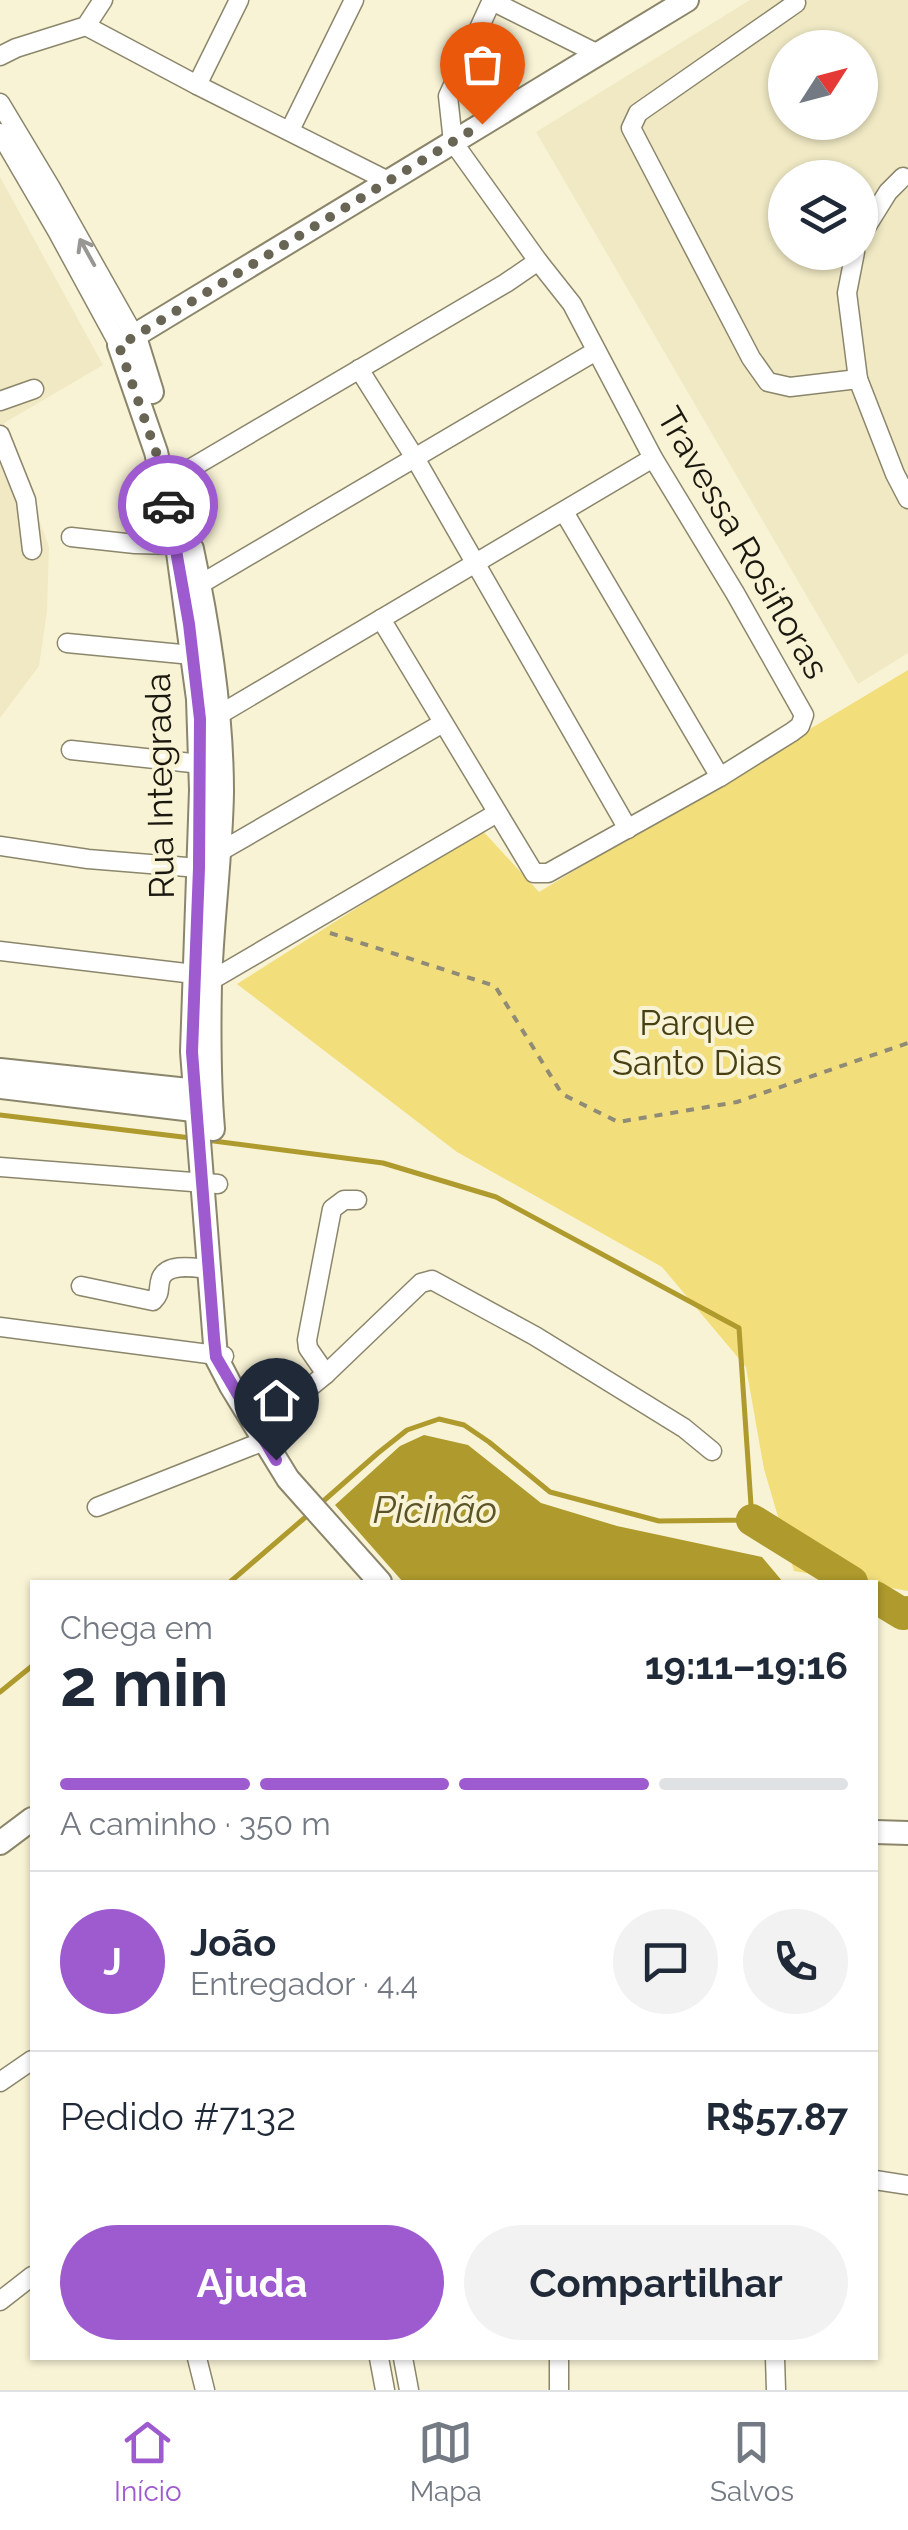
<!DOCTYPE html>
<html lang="pt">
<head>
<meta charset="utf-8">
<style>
	:root { --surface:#fff; --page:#f2f2f3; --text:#1f2937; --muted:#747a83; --line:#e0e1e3; --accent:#9e5bd0 }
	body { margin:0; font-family:Raleway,sans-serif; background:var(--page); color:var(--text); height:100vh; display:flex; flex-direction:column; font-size:38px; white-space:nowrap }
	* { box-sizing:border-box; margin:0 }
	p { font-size:32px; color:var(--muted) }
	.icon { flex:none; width:55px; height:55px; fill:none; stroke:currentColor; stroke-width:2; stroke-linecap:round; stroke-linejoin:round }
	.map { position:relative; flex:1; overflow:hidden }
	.details { position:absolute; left:30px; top:1580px; width:848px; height:780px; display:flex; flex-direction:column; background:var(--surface); border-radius:0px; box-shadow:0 2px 8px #0004 }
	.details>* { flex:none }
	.needle { width:65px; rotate:54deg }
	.buttons { position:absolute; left:768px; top:30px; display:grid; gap:20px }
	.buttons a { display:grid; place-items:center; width:110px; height:110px; border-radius:50%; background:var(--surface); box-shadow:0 2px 8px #0004; font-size:50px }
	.pin { position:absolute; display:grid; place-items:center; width:85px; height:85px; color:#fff; margin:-102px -42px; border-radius:50% 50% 50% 0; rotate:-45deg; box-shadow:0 0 10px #0007 }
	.pin .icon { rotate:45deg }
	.courier { position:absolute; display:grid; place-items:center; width:100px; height:100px; margin:-50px; border:8px solid #9e5bd0; border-radius:50%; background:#fff; color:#222; box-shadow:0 2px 12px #0007 }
	.headline em { font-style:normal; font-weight:700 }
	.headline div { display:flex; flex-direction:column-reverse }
	.headline { display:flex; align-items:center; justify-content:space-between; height:170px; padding:0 30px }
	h1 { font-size:65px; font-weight:700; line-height:75px }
	.bar { display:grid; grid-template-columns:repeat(4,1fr); gap:15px 10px; align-content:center; height:120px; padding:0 30px }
	.bar i { height:12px; border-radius:8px; background:var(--line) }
	.bar .active { background:var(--accent) }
	.bar p { grid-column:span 4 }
	.line { display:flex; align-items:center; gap:25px; padding:0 30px; border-top:2px solid var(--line) }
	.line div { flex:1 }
	.round { display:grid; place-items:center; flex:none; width:105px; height:105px; border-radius:52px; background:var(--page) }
	.primary-button { display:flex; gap:20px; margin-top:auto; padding:20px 30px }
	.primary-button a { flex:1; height:115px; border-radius:60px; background:var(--accent); color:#fff; font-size:40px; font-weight:700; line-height:115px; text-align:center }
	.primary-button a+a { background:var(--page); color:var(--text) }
	.menu { display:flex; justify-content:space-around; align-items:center; height:140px; border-top:2px solid var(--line); background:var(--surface); font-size:28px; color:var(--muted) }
	.menu a { display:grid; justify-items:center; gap:5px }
	.menu .active { color:var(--accent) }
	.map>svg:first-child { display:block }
	.built { fill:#f0e9c4; fill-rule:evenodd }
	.green { fill:#f2de7b }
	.water { fill:#ae9a2d }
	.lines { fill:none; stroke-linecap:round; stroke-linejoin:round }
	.stream { stroke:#ae9a2d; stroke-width:5 }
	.river { stroke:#ae9a2d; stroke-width:32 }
	.minor-casing { stroke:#8b866b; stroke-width:21 }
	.major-casing { stroke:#8b866b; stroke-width:26 }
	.path { stroke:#8f8b77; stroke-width:4; stroke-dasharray:8 8; stroke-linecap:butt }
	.minor { stroke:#fff; stroke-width:18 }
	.major { stroke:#fff; stroke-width:22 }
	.oneway { stroke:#989793 }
	.done { stroke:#686554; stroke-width:10; stroke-dasharray:0 18 }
	.route { stroke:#9e5bd0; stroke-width:12 }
	.labels { text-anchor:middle; stroke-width:8; stroke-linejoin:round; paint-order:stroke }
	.street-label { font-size:35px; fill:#1a180e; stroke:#f8f3d5 }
	.park-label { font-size:35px; fill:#473f13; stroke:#f8f3d5 }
	.water-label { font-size:38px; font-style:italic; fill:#5c5328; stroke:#f8f3d5 }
</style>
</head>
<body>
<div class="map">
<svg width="908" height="2390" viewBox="0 0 908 2390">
	<rect width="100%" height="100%" fill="#f8f3d5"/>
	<!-- built -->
	<g class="built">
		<path d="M750 0H908V653L858 684 536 132ZM785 48H860V122H785ZM785 178H860V252H785Z"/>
		<polygon points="0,177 103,365 4,423 49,547 47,611 39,666 0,718"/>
	</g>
	<!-- green -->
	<polygon class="green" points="908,670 908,1591 875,1585 875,1582 861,1582 794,1571 764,1469 746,1367 662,1267 457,1152 237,984 481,829 539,892"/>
	<!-- water -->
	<polygon class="water" points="424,1435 468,1445 541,1503 617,1526 762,1557 783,1582 403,1582 335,1505 400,1446"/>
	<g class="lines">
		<!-- stream -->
		<g class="stream">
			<polyline points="0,1115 191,1138"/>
			<polyline points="206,1140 383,1163 496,1197 739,1328 752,1520 659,1521 550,1492 489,1442 464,1425 439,1419 407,1430 378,1453 320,1504"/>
			<polyline points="230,1582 308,1515"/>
			<polyline points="0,1692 32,1666"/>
		</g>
		<!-- river -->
		<g class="river">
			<polyline points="752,1520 852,1582"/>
			<polyline points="875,1597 903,1614 908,1612"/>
		</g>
		<!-- minor casing -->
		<g class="minor-casing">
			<g id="minor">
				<polyline points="492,1 598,54"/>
				<polyline points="796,3 638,113 631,128 751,358 768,382 790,387 858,379 895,474 908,499"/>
				<polyline points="86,26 197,85 388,181"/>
				<polyline points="0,56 16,48 86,26 103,0"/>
				<polyline points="197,85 239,0"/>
				<polyline points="0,103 51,188 135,337"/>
				<polyline points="290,130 354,0"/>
				<polyline points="0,133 57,231 119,345"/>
				<polyline points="860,237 888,192 903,177"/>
				<polyline points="855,252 847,293 858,379"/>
				<polyline points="359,369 415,458 628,829"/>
				<polyline points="0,401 34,389"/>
				<polyline points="0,435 26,500 32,550"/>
				<polyline points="176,477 506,283 538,261"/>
				<polyline points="564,512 720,777"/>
				<polyline points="71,537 135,544 177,545"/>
				<polyline points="199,585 596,351"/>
				<polyline points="381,619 534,873 548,873 720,777 792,732 800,726 804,715 735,593 653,458 572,304 538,261 453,142 448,96 492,0"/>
				<polyline points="67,643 192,655"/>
				<polyline points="209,718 217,716 653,458"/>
				<polyline points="71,750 201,764"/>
				<polyline points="0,846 88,859 199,868"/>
				<polyline points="221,851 443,723"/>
				<polyline points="0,951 194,974"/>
				<polyline points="210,981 497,813"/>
				<polyline points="0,1167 218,1184"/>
				<path d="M81 1286 153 1301C162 1292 157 1289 161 1278 168 1262 196 1268 210 1269"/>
				<polyline points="0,1327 224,1356"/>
				<polyline points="326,1374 308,1348 307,1340 332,1209 344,1200 357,1200"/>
				<polyline points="257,1430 326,1374 421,1283 432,1280 535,1336 684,1428 712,1451"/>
				<polyline points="97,1507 264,1441"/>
				<polyline points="0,2082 32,2060"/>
				<polyline points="875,2180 908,2185"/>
				<polyline points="0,2301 32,2276"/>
				<polyline points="197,2358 205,2390"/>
				<polyline points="379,2358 385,2390"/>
				<polyline points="403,2358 409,2390"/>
				<polyline points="775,2358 776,2390"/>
				<polyline points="559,2390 559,2358"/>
			</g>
		</g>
		<!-- major casing -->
		<g class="major-casing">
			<g id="major">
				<polyline points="135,337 152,392"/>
				<path d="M192 549C208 624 222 715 222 792 221 856 212 920 210 983 209 1032 209 1081 213 1129"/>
				<polyline points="0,1070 207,1092"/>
				<polyline points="0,1087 210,1112"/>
				<polyline points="380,1582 288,1479 231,1386 216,1357 192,1052 201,790 198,699 177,545 156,452 119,345 687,0"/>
				<polyline points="875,1832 908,1833"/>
				<polyline points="0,1843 32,1819"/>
			</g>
		</g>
		<!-- path -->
		<polyline class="path" points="330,933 495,986 562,1094 618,1122 737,1102 908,1043"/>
		<!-- minor -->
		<use href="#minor" class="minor"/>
		<!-- major -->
		<use href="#major" class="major"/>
	</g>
	<!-- one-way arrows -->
	<defs><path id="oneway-shaft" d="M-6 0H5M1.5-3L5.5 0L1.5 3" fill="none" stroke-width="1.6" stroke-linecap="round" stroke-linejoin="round" transform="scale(2.5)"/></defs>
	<use class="oneway" href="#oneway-shaft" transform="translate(87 252) rotate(-119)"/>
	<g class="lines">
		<!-- done -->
		<polyline class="done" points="168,505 156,452 119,346 482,124"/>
		<!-- route -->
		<polyline class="route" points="168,505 189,624 200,719 199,868 192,1052 214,1338 216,1357 276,1460"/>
	</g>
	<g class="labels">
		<!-- street labels -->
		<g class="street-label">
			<text transform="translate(743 543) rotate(60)" y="12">Travessa Rosifloras</text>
			<text transform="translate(160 786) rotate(-91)" y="12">Rua Integrada</text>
		</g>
		<!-- park labels -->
		<g class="park-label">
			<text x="697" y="1035">Parque<tspan x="697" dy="40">Santo Dias</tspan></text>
		</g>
		<!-- water labels -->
		<g class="water-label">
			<text x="435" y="1523">Picinão</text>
		</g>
	</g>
</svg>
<div class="buttons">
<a><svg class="needle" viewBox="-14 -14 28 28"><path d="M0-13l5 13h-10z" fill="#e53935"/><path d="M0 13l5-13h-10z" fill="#747a83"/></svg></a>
<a><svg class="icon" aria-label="layers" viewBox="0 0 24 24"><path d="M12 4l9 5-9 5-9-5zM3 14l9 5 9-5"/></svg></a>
</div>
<div class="pin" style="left:482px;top:124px;background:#ea580c"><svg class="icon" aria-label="bag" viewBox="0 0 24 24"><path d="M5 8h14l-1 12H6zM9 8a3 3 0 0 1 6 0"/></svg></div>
<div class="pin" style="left:276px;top:1460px;background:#1f2937"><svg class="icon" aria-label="home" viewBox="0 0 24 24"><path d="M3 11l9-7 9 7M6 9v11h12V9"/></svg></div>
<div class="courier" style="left:168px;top:505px"><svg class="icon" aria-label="car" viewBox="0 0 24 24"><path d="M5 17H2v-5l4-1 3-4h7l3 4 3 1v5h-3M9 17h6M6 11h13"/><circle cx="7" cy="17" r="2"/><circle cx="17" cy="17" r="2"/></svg></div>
<section class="details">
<div class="headline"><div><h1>2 min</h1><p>Chega em</p></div><em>19:11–19:16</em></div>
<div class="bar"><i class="active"></i><i class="active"></i><i class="active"></i><i></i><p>A caminho · 350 m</p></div>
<div class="line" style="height:180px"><b class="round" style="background:var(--accent);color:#fff">J</b><div><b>João</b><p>Entregador · 4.4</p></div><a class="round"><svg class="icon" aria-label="chat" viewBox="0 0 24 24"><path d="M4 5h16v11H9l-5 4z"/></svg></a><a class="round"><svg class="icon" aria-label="phone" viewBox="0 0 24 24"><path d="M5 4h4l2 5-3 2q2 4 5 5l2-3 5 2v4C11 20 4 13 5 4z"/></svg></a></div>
<div class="line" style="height:130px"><div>Pedido #7132</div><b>R$57.87</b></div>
<div class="primary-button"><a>Ajuda</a><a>Compartilhar</a></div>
</section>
</div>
<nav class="menu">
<a class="active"><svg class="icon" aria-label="home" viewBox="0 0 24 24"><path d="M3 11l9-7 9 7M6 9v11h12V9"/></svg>Início</a>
<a><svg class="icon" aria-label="map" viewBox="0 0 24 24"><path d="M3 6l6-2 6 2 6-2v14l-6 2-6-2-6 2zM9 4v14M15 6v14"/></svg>Mapa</a>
<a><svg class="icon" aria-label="saved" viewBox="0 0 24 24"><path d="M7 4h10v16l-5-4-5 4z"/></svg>Salvos</a>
</nav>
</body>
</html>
